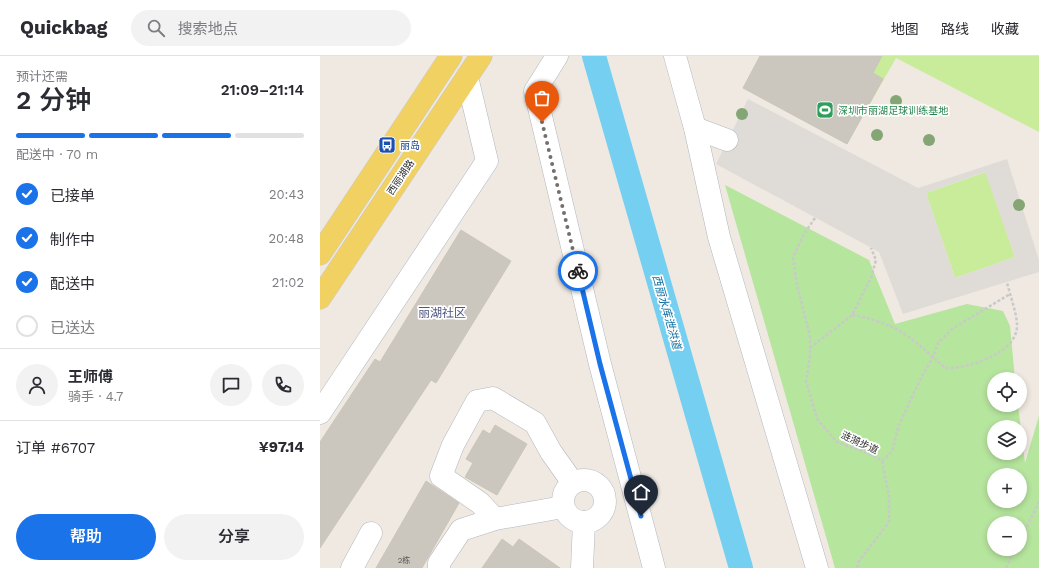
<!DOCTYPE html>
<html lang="zh">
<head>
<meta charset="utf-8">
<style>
	:root { --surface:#fff; --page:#f2f2f3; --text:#2b2b33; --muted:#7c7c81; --line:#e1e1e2; --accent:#1a73e8 }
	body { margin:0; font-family:"Work Sans","Noto Sans SC",sans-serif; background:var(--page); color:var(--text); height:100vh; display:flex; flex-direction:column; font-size:15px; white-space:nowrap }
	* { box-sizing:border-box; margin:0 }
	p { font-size:13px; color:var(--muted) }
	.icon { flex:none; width:22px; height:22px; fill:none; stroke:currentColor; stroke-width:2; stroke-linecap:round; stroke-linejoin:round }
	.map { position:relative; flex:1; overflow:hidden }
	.side { display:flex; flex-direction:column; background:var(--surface); width:320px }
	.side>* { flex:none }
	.buttons { position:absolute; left:667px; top:316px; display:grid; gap:8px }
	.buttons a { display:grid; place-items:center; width:40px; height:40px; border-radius:50%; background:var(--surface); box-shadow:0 2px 6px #0003; font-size:20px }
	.pin { position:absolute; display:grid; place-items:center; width:34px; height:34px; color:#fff; margin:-41px -17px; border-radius:50% 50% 50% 0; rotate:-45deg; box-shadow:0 0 4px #0007 }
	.pin .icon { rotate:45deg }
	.courier { position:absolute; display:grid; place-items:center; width:40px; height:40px; margin:-20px; border:3px solid #1a73e8; border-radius:50%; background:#fff; color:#222; box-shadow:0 1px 5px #0007 }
	.summary em { font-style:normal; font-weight:600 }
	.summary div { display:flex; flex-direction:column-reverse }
	.summary { display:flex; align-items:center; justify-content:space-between; height:68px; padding:0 16px }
	h1 { font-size:26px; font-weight:600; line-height:30px }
	.bar { display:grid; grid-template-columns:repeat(4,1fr); gap:6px 4px; align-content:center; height:48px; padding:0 16px }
	.bar i { height:5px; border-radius:3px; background:var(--line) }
	.bar .selected { background:var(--accent) }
	.bar p { grid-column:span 4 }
	.line { display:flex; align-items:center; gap:10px; padding:0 16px; border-top:1px solid var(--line) }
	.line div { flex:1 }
	.round { display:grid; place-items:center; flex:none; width:42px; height:42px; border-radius:21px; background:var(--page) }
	ol { padding:0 16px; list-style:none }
	li { display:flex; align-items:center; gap:12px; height:44px }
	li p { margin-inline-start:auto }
	li .icon { padding:4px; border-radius:50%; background:var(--accent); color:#fff; stroke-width:4 }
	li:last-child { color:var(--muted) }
	li i { width:22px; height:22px; border:2px solid var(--line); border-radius:50% }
	.primary-button { display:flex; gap:8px; margin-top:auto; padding:8px 16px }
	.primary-button a { flex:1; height:46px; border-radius:24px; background:var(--accent); color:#fff; font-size:16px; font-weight:600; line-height:46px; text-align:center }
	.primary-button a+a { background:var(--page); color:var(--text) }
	header { display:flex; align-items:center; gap:24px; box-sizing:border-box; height:56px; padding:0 20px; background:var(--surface); border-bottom:1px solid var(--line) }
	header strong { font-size:19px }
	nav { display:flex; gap:22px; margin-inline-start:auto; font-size:14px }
	.search { width:280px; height:36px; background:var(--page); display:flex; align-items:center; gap:10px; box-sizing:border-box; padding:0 14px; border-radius:22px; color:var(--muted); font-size:15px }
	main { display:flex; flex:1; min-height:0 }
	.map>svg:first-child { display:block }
	.green { fill:#b6e59e; fill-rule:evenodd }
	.pitch { fill:#c9ec9a }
	.plaza { fill:#dfdcd8; fill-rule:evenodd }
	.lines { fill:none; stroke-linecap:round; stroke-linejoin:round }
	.canal { stroke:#75cff0; stroke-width:24 }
	.building { fill:#cbc7bf; stroke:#cbc5ba }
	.minor-casing { stroke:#b4b7c1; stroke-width:23 }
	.major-casing { stroke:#c9c9c9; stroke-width:23 }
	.path { stroke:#c9c9c9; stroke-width:2.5; stroke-dasharray:3 2; stroke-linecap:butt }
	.minor { stroke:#fff; stroke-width:22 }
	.major { stroke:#f2d163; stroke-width:22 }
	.tree { fill:#84a574 }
	.done { stroke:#726f6d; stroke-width:4; stroke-dasharray:0 7.2 }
	.route { stroke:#1a73e8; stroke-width:5 }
	.labels { text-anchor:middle; stroke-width:3.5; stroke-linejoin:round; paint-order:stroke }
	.number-label { font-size:8px; fill:#555452 }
	.leisure-label { font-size:10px; fill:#27864d; stroke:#fff; text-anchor:start }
	.transit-label { font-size:10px; fill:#164399; stroke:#fff; text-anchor:start }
	.street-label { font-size:10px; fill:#2e2e2e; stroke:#fff }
	.water-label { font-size:11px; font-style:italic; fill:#0d6fa3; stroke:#fff }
	.quarter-label { font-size:12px; fill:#4d5680; stroke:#fff }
</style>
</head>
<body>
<header>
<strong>Quickbag</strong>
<div class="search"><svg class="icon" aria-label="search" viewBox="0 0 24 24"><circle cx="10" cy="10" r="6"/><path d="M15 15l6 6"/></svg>搜索地点</div>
<nav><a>地图</a><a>路线</a><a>收藏</a></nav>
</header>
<main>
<section class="side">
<div class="summary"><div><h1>2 分钟</h1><p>预计还需</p></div><em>21:09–21:14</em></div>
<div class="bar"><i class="selected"></i><i class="selected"></i><i class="selected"></i><i></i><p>配送中 · 70 m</p></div>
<ol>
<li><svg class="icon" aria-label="check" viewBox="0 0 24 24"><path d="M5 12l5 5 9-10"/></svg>已接单<p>20:43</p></li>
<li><svg class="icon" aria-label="check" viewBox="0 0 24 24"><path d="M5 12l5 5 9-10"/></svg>制作中<p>20:48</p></li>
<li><svg class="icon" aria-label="check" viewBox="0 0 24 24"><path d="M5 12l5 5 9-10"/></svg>配送中<p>21:02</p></li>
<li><i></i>已送达</li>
</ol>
<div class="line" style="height:72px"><a class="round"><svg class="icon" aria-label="person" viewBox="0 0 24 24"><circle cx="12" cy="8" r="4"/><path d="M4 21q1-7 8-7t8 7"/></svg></a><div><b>王师傅</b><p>骑手 · 4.7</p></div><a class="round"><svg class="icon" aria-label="chat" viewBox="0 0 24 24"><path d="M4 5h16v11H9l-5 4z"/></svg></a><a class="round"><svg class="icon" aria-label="phone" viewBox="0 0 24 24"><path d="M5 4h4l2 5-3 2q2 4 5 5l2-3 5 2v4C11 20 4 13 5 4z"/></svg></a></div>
<div class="line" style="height:52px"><div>订单 #6707</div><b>¥97.14</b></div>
<div class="primary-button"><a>帮助</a><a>分享</a></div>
</section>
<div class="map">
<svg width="719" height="512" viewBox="0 0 719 512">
	<rect width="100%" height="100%" fill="#efe9e1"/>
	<!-- green -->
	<path class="green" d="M405 129 549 204 575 268 647 248 683 255 690 270 695 323H674V349H698L705 407 719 360V512H515ZM674 371H700V397H674ZM674 419H700V445H674ZM674 467H700V493H674Z"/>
	<!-- pitch -->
	<g class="pitch">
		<polygon points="440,0 719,0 719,76 576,2 527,88 423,32"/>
		<polygon points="666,116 695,201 635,222 606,137"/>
	</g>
	<!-- plaza -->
	<path class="plaza" d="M428 43 598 132 687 103 719 204V216L583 258 559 196 396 108ZM665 116 695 201 635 222 606 137Z"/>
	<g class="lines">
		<!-- canal -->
		<polyline class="canal" points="274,0 421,512"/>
	</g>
	<!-- building -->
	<g class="building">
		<polygon points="440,0 562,0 553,17 563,23 527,88 423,32"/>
		<polygon points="141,174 191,205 116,327 111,324 0,492 0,386 55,303 60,306"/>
		<polygon points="175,369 207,388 177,439 145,421 153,407 146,403 163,374 170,378"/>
		<polygon points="106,425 139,447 102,512 56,512"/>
		<polygon points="182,483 193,491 199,483 240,512 162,512"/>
	</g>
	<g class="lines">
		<!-- minor casing -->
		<g class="minor-casing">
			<g id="minor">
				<polyline points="237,0 215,35 280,308 334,512"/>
				<polyline points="355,0 375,72 399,181 497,512"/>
				<polyline points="375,72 407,84"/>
				<polyline points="0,357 167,105 147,21"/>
				<circle cx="264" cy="445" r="21"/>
				<polyline points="175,463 160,447 121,420 133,389 157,345 173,342 215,367 231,396 253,427"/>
				<polyline points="32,512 51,477"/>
				<polyline points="119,512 119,507 141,474 175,463 243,451"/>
				<polyline points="262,512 264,466"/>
			</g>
		</g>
		<!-- major casing -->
		<g class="major-casing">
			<g id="major">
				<polyline points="0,198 131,0"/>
				<polyline points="0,242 161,0"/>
			</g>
		</g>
		<!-- path -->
		<g class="path">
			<polyline points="495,162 484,178 473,201 476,224 490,281 490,302 486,325 497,363 517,386 553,399 562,405 569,440 569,466 539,505 537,512"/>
			<path d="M532 259C578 267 593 283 625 312 648 313 699 297 697 268 696 254 690 240 687 226"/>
			<polyline points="490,292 532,259 551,222 556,204 551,192"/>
			<polyline points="562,405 572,395 579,369 600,324 613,301 618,287 632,273 690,238"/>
			<polyline points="700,484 719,446"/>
			<polyline points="686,512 695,493"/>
		</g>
		<!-- minor -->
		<use href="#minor" class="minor"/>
		<!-- major -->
		<use href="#major" class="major"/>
	</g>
	<!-- trees -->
	<g class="tree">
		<circle cx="576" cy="45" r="6"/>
		<circle cx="422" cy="58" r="6"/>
		<circle cx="557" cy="79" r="6"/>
		<circle cx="609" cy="84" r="6"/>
		<circle cx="699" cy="149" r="6"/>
	</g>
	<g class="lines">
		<!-- done -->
		<polyline class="done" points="222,66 258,215"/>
		<!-- route -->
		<polyline class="route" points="258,215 280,308 321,460"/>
	</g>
	<!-- icons -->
	<defs>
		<g id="stadium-square" transform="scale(0.9)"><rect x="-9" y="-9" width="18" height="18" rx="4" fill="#2e9e5b" stroke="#fff"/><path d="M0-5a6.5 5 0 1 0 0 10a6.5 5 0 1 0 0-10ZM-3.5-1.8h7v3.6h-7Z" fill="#fff"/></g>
		<g id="bus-square" transform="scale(0.9)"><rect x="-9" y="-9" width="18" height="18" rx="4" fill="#1a4fb4" stroke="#fff"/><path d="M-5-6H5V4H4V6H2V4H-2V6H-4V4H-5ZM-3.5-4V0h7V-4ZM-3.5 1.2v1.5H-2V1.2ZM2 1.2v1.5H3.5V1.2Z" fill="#fff"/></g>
	</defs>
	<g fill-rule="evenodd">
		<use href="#stadium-square" x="505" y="54"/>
		<use href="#bus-square" x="67" y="89"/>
	</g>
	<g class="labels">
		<!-- number labels -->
		<g class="number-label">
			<text x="84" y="507">2栋</text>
		</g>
		<!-- leisure labels -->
		<g class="leisure-label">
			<text x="518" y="58">深圳市丽湖足球训练基地</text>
		</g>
		<!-- transit labels -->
		<g class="transit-label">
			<text x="80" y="93">丽岛</text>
		</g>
		<!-- street labels -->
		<g class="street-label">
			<text transform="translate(80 121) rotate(-56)" y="4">西丽湖路</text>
			<text transform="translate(540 386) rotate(25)" y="4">涟漪步道</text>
		</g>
		<!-- water labels -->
		<g class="water-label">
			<text transform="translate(347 256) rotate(74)" y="4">西丽水库泄洪道</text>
		</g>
		<!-- quarter labels -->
		<g class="quarter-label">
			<text x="122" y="261">丽湖社区</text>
		</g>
	</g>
</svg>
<div class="buttons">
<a><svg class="icon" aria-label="locate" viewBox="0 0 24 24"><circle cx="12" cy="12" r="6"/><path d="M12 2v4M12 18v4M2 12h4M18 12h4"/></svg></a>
<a><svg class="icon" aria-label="layers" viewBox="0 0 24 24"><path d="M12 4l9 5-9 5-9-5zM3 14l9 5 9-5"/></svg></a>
<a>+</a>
<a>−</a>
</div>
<div class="pin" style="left:222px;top:66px;background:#ea580c"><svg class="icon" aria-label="bag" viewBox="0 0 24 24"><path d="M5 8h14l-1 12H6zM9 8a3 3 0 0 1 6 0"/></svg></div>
<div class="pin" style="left:321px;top:460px;background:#1f2937"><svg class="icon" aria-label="home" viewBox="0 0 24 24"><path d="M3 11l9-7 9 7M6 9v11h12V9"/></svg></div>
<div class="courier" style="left:258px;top:215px"><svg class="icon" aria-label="bike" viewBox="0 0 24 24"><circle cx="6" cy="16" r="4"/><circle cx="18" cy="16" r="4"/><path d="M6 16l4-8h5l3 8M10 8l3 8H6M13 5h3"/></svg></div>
</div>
</main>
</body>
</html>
